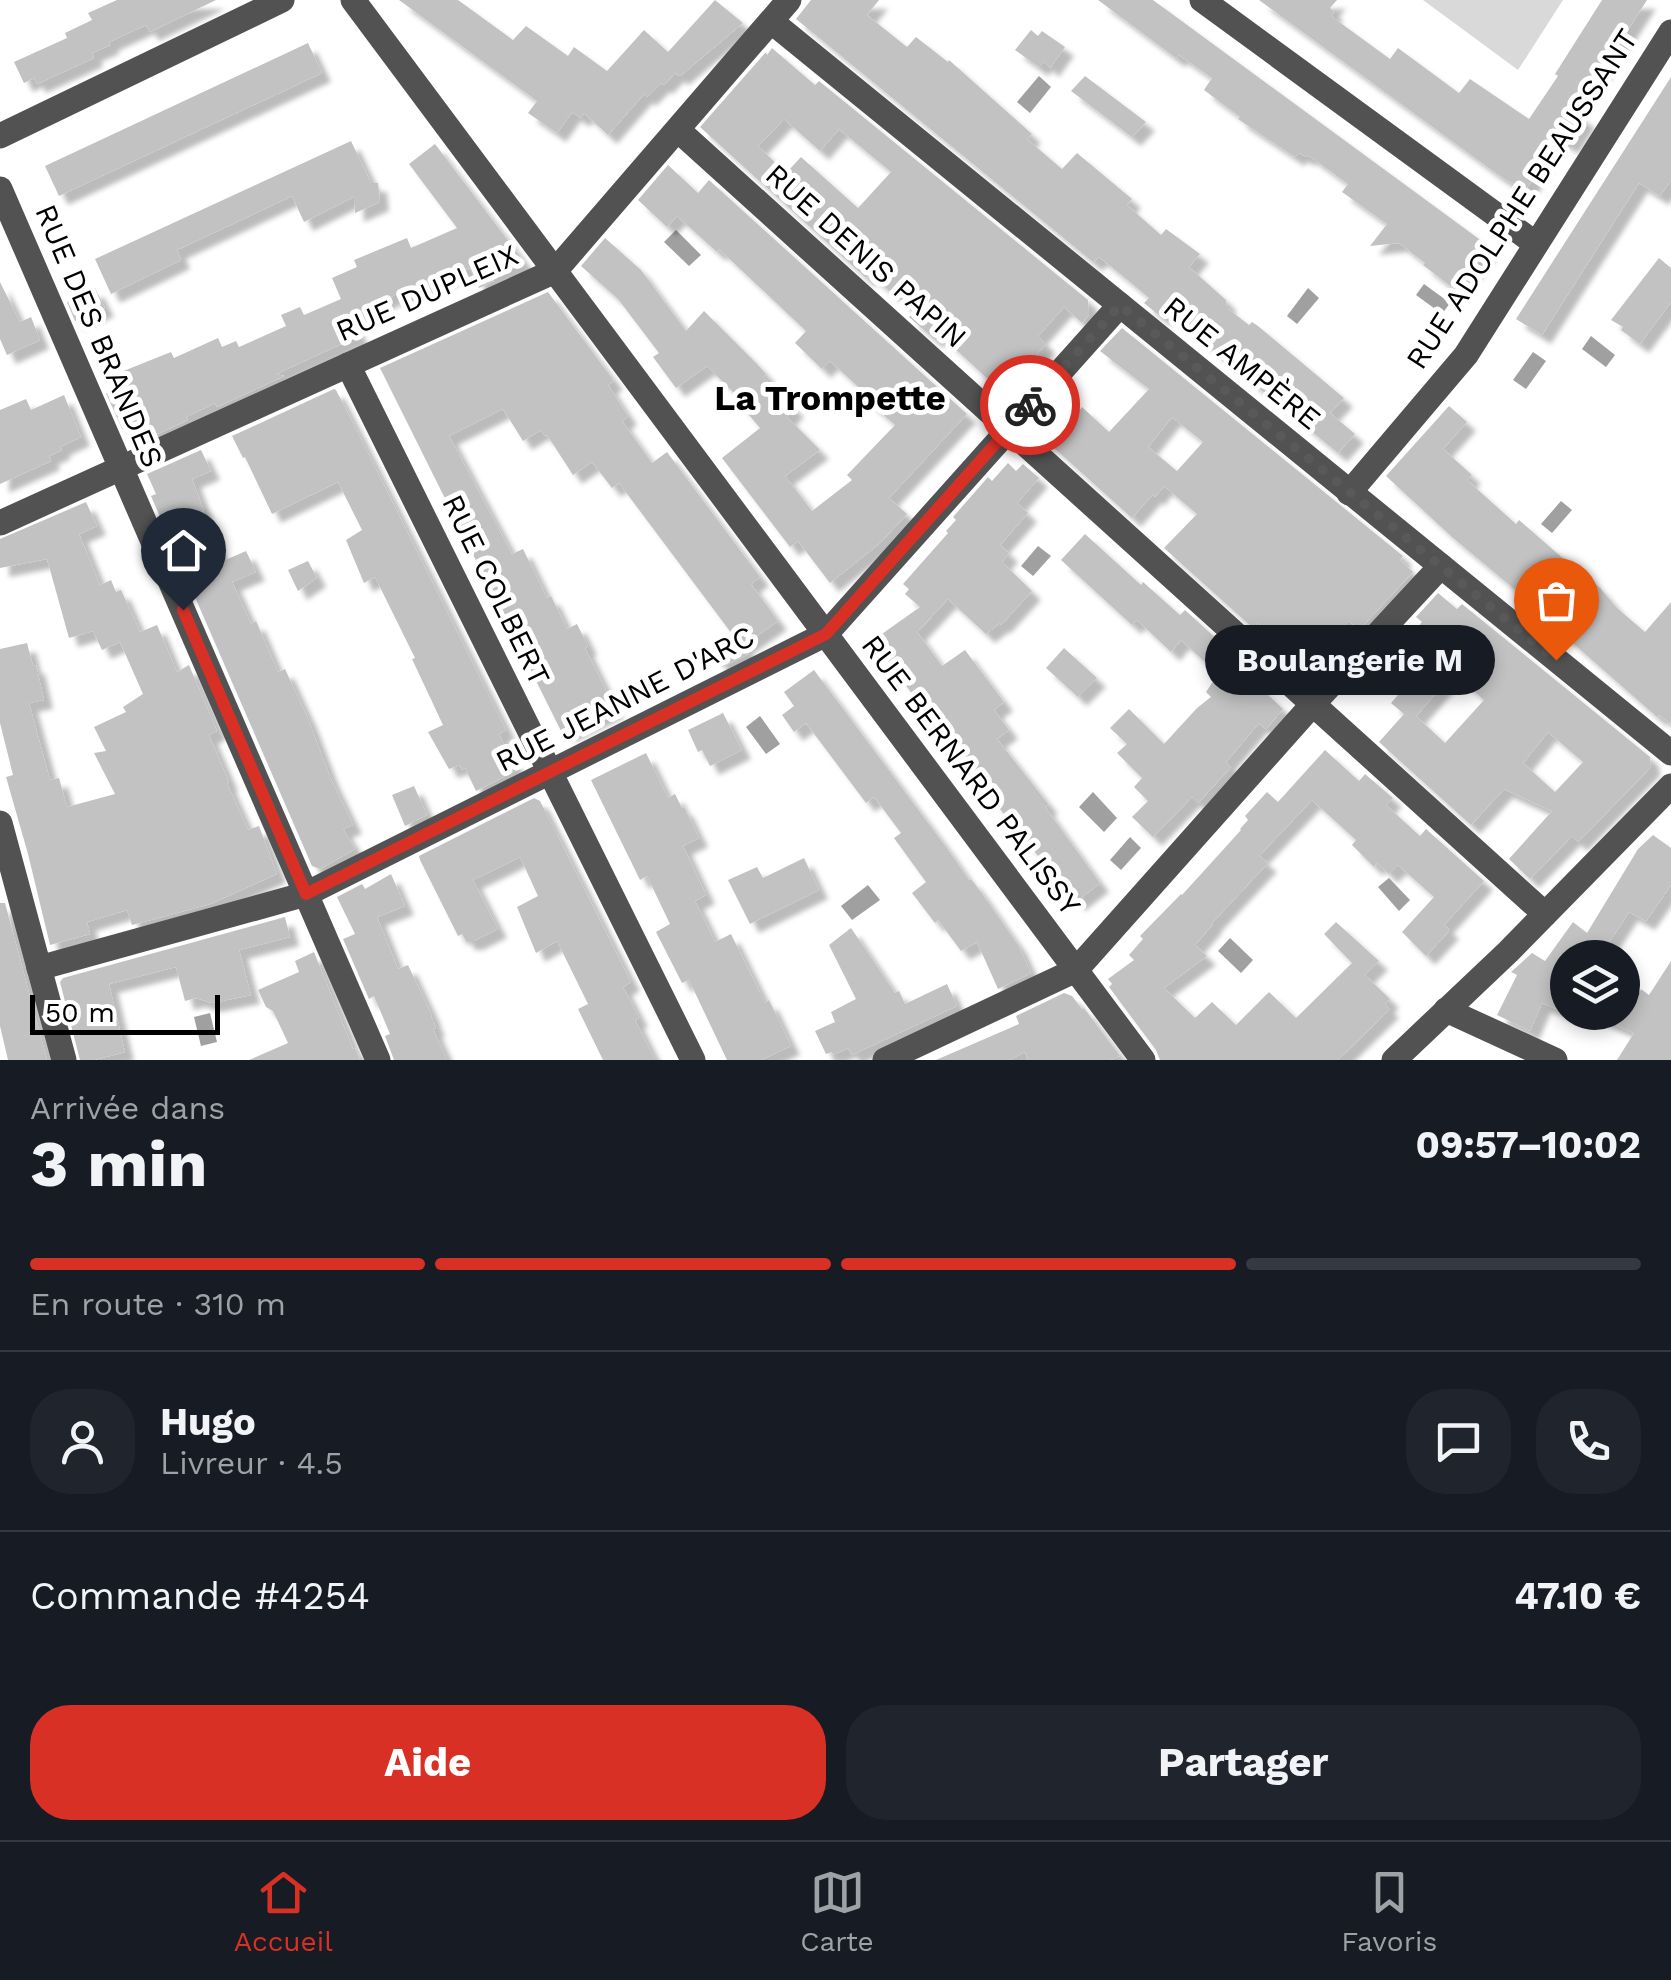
<!DOCTYPE html>
<html lang="fr">
<head>
<meta charset="utf-8">
<style>
	:root { --surface:#171b24; --page:#20242c; --text:#f1f3f6; --muted:#9ea1a6; --line:#363941; --accent:#d93025 }
	body { margin:0; font-family:"Work Sans",sans-serif; background:var(--page); color:var(--text); height:100vh; display:flex; flex-direction:column; font-size:38px; white-space:nowrap }
	* { box-sizing:border-box; margin:0 }
	p { font-size:32px; color:var(--muted) }
	.icon { flex:none; width:55px; height:55px; fill:none; stroke:currentColor; stroke-width:2; stroke-linecap:round; stroke-linejoin:round }
	.map { position:relative; height:1060px; overflow:hidden }
	.side { display:flex; flex-direction:column; background:var(--surface); flex:1 }
	.side>* { flex:none }
	.tools { position:absolute; left:1550px; top:940px; display:grid; gap:20px }
	.tools a { display:grid; place-items:center; width:90px; height:90px; border-radius:50%; background:var(--surface); box-shadow:0 5px 15px #0003; font-size:50px }
	.scale { position:absolute; left:30px; bottom:25px; width:190px; box-sizing:border-box; padding-left:10px; border:5px solid #000; border-top:0; font-size:28px; line-height:35px; white-space:nowrap; color:#000; -webkit-text-stroke:8px #fff; paint-order:stroke }
	.pin { position:absolute; display:grid; place-items:center; width:85px; height:85px; color:#fff; margin:-102px -42px; border-radius:50% 50% 50% 0; rotate:-45deg; box-shadow:0 0 10px #0007 }
	.pin .icon { rotate:45deg }
	.courier { position:absolute; display:grid; place-items:center; width:100px; height:100px; margin:-50px; border:8px solid #d93025; border-radius:50%; background:#fff; color:#222; box-shadow:0 2px 12px #0007 }
	.bubble { position:absolute; height:70px; border-radius:35px; background:var(--surface); box-shadow:0 5px 15px #0003; font-size:32px; font-weight:700; line-height:70px; text-align:center }
	.summary em { font-style:normal; font-weight:700 }
	.summary div { display:flex; flex-direction:column-reverse }
	.summary { display:flex; align-items:center; justify-content:space-between; height:170px; padding:0 30px }
	h1 { font-size:65px; font-weight:700; line-height:75px }
	.bar { display:grid; grid-template-columns:repeat(4,1fr); gap:15px 10px; align-content:center; height:120px; padding:0 30px }
	.bar i { height:12px; border-radius:8px; background:var(--line) }
	.bar .on { background:var(--accent) }
	.bar p { grid-column:span 4 }
	.line { display:flex; align-items:center; gap:25px; padding:0 30px; border-top:2px solid var(--line) }
	.line div { flex:1 }
	.round { display:grid; place-items:center; flex:none; width:105px; height:105px; border-radius:40px; background:var(--page) }
	.action { display:flex; gap:20px; margin-top:auto; padding:20px 30px }
	.action a { flex:1; height:115px; border-radius:40px; background:var(--accent); color:#fff; font-size:40px; font-weight:700; line-height:115px; text-align:center }
	.action a+a { background:var(--page); color:var(--text) }
	.tabs { display:flex; justify-content:space-around; align-items:center; height:140px; border-top:2px solid var(--line); background:var(--surface); font-size:28px; color:var(--muted) }
	.tabs a { display:grid; justify-items:center; gap:5px }
	.tabs .on { color:var(--accent) }
	.map>svg:first-child { display:block }
	.green { fill:#d9d9d9 }
	.water { fill:#a0a0a0 }
	.building { fill:#c2c2c2; fill-rule:evenodd; filter:url(#shadow) }
	.lines { fill:none; stroke-linecap:round; stroke-linejoin:round }
	.minor { stroke:#525252; stroke-width:25 }
	.done { stroke:#595959; stroke-width:10; stroke-dasharray:0 18 }
	.route { stroke:#d93025; stroke-width:12 }
	.labels { text-anchor:middle; stroke-width:10; stroke-linejoin:round; paint-order:stroke }
	.street-label { font-size:30px; fill:#000; stroke:#fff }
	.quarter-label { font-size:35px; font-weight:bold; fill:#000; stroke:#fff }
</style>
</head>
<body>
<div class="map">
<svg width="1671" height="1060" viewBox="0 0 1671 1060">
	<defs>
		<filter id="shadow"><feDropShadow dx="9" dy="9" stdDeviation="2.5" flood-color="#0004"/></filter>
	</defs>
	<rect width="100%" height="100%" fill="#fff"/>
	<!-- green -->
	<polygon class="green" points="1423,0 1563,0 1518,70"/>
	<!-- water -->
	<g class="water">
		<polygon points="1039,76 1051,87 1030,113 1017,102"/>
		<polygon points="676,230 701,255 689,266 664,242"/>
		<polygon points="1424,284 1450,303 1442,314 1416,295"/>
		<polygon points="1308,288 1319,298 1297,324 1287,316"/>
		<polygon points="1591,336 1615,355 1606,367 1582,349"/>
		<polygon points="1533,352 1546,361 1526,389 1513,380"/>
		<polygon points="1561,501 1572,510 1552,533 1541,524"/>
		<polygon points="1038,546 1051,556 1033,576 1021,566"/>
		<polygon points="760,716 780,744 766,754 746,727"/>
		<polygon points="1093,792 1117,818 1104,832 1079,807"/>
		<polygon points="1130,837 1141,848 1121,870 1110,860"/>
		<polygon points="1389,878 1410,900 1399,911 1378,887"/>
		<polygon points="868,885 880,900 852,920 841,906"/>
		<polygon points="1230,938 1253,960 1241,973 1218,951"/>
		<polygon points="210,1013 217,1042 201,1046 194,1017"/>
	</g>
	<!-- building -->
	<g class="building">
		<polygon points="117,0 216,0 150,32 146,25 109,42 110,45 92,53 94,58 37,84 34,78 24,83 14,62 67,38 65,33 92,20 88,13"/>
		<polygon points="399,0 458,0 513,40 526,26 568,56 574,47 607,71 644,30 668,52 715,0 743,23 680,76 675,73 664,85 661,83 647,97 644,94 608,135 584,113 581,118 572,112 557,133 528,113 537,101"/>
		<polygon points="811,0 879,0 867,15 907,47 916,37 948,62 949,60 1032,134 1027,139 1062,169 1077,153 1132,199 1127,205 1161,235 1166,229 1200,254 1189,267 1226,300 1227,308 1249,325 1252,322 1258,326 1344,398 1330,413 1355,434 1338,453 1166,312 1161,317 1144,303 1149,298 1124,277 1099,257 1093,262 796,19"/>
		<polygon points="1098,0 1153,0 1490,247 1457,291 1423,265 1425,263 1399,243 1370,246 1387,224 1342,192 1348,184 1308,155 1306,157 1299,153 1295,157 1238,119 1240,117 1204,90 1212,78 1179,55 1176,58"/>
		<polygon points="1259,0 1337,0 1330,8 1334,12 1331,16 1390,59 1398,48 1459,93 1470,79 1529,119 1558,76 1555,74 1602,0 1647,0 1575,112 1586,119 1569,145 1559,138 1525,191 1497,174"/>
		<polygon points="1031,30 1038,36 1042,31 1065,47 1050,68 1044,62 1039,67 1015,50"/>
		<polygon points="308,43 322,73 59,196 45,166"/>
		<path d="M772 48 815 85 819 81 1088 300 1089 315 1082 323 1064 307 1038 336 1046 344 1003 393 939 334 934 339 909 317 915 312 869 274 866 278 700 127 766 52 767 55ZM784 119 820 151 839 129 891 172 858 208 801 157 786 173 758 146Z"/>
		<polygon points="1085,76 1146,122 1132,137 1071,91"/>
		<polygon points="1671,77 1671,180 1660,196 1639,183 1542,335 1516,319"/>
		<polygon points="351,141 371,183 378,183 380,202 355,213 354,197 304,222 292,196 177,250 181,260 111,294 95,259"/>
		<polygon points="435,144 525,263 486,279 494,281 479,288 470,268 400,297 399,293 350,317 359,336 276,374 284,376 217,407 215,403 186,417 188,420 144,440 122,429 106,393 127,386 121,372 171,352 174,358 218,338 222,347 236,341 239,347 286,326 281,315 300,307 304,315 341,299 332,278 357,267 354,260 407,238 411,248 457,228 409,164"/>
		<polygon points="668,165 698,193 709,180 967,414 889,498 907,514 880,543 830,583 798,541 790,547 722,458 760,428 739,403 742,401 707,366 676,388 653,357 659,353 618,299 581,266 605,238 641,270 686,331 704,311 757,364 766,374 763,377 774,388 773,389 795,408 787,417 820,450 785,476 812,511 852,480 847,475 895,425 864,398 867,395 830,361 822,369 795,343 806,331 719,249 717,252 677,216 667,227 638,200"/>
		<polygon points="1659,258 1671,268 1671,302 1640,344 1621,330 1623,327 1611,320"/>
		<polygon points="0,282 20,322 31,317 40,340 7,355 0,339"/>
		<polygon points="95,288 105,308 75,321 67,302"/>
		<polygon points="548,292 614,381 608,385 628,416 622,421 652,463 667,452 760,577 751,584 778,621 743,646 749,654 722,667 710,650 732,634 619,483 612,488 592,462 573,475 547,435 545,436 541,430 523,441 503,409 449,436 512,554 523,549 547,598 551,596 567,629 577,624 588,646 585,648 615,709 569,732 561,731 380,368"/>
		<path d="M1122 328 1403 556 1400 560 1413 572 1359 630 1349 621 1308 663 1258 623 1253 628 1164 548 1197 514 1164 486 1155 497 1153 494 1132 518 1033 429 1050 407 1070 423 1082 407 1109 432 1149 389 1100 351ZM1172 417 1203 442 1177 471 1148 447Z"/>
		<polygon points="334,389 336,390 356,429 506,730 499,734 516,768 515,771 476,791 465,768 462,770 460,765 449,769 428,732 443,725 412,659 415,658 375,577 364,583 346,540 362,530 338,482 272,514 245,457 243,458 232,436"/>
		<polygon points="64,395 81,437 60,447 62,450 49,456 51,461 0,484 0,410 26,399 31,410"/>
		<polygon points="1449,406 1467,422 1443,449 1472,475 1467,480 1516,524 1519,520 1574,568 1575,566 1600,588 1617,608 1645,632 1671,602 1671,724 1659,715 1657,717 1535,610 1537,608 1452,537 1386,476"/>
		<polygon points="201,450 211,471 192,479 204,511 201,512 223,561 246,551 256,572 232,582 251,624 256,621 278,672 285,669 308,719 330,777 353,825 343,829 355,849 320,869 312,866 151,496 156,494 147,474"/>
		<polygon points="1008,463 1016,471 1023,464 1039,478 1017,503 1028,513 1000,545 1009,553 1002,562 1032,591 1001,625 1000,623 986,634 948,599 917,632 942,666 965,650 1004,702 994,710 1009,730 997,739 1049,805 1045,807 1100,883 1076,902 1064,886 1061,887 1043,867 1045,864 1016,830 872,641 920,607 905,594 909,589 903,584 948,533 946,531 956,520 953,517 988,477 992,481"/>
		<polygon points="86,502 97,526 79,534 100,585 111,580 116,592 121,590 140,632 157,625 177,672 189,665 217,731 209,735 229,782 227,783 248,830 259,826 277,874 210,904 132,925 127,910 87,922 90,934 50,945 28,854 6,777 13,775 0,723 0,649 27,643 33,666 36,665 44,700 29,703 50,780 59,778 67,807 115,794 94,753 106,751 94,727 126,712 123,707 143,694 120,642 102,650 93,631 69,638 47,559 0,568 0,539"/>
		<polygon points="1085,534 1141,585 1143,582 1180,615 1185,610 1254,673 1250,678 1283,709 1266,729 1259,723 1226,762 1231,767 1198,803 1192,797 1153,837 1132,817 1148,801 1134,787 1142,778 1117,753 1127,744 1110,728 1129,709 1164,744 1197,708 1211,697 1206,692 1218,674 1181,640 1171,652 1137,620 1132,625 1061,560"/>
		<polygon points="308,561 317,578 298,591 288,570"/>
		<path d="M1438 593 1457 609 1462 604 1650 757 1651 767 1578 842 1572 836 1530 879 1509 859 1552 811 1504 789 1471 825 1379 742 1404 714 1391 703 1411 680 1389 660 1422 622 1416 617ZM1454 673 1484 700 1445 743 1416 716ZM1548 732 1583 762 1555 792 1523 763Z"/>
		<polygon points="1064,648 1097,678 1078,697 1046,668"/>
		<polygon points="814,670 946,847 969,880 971,879 981,892 1018,945 1031,973 998,989 977,942 961,951 938,920 935,923 912,893 926,882 894,838 901,833 874,797 866,803 806,723 794,732 782,715 794,706 784,692"/>
		<polygon points="723,713 742,750 710,766 702,750 698,752 688,730"/>
		<polygon points="1325,750 1359,781 1365,774 1393,798 1386,805 1420,836 1426,829 1484,881 1444,925 1450,930 1426,956 1402,932 1434,897 1398,865 1389,874 1377,863 1374,867 1352,845 1356,840 1312,800 1259,856 1268,863 1212,923 1213,924 1195,945 1207,956 1164,988 1195,1018 1212,1002 1236,1025 1269,992 1296,1018 1352,963 1324,934 1336,922 1379,961 1365,975 1390,999 1385,1004 1390,1009 1338,1060 1160,1060 1156,1050 1109,987 1112,984 1108,979 1134,960 1129,955 1143,939 1140,936 1181,894 1182,895 1241,830 1240,829 1248,820 1245,816 1267,792 1278,802"/>
		<polygon points="646,753 668,798 675,794 682,808 684,807 699,838 683,846 706,895 695,901 715,942 731,934 765,1003 769,1000 791,1046 761,1060 727,1060 689,980 682,983 656,932 670,924 647,876 640,880 591,780"/>
		<polygon points="414,786 427,815 405,826 392,795"/>
		<polygon points="534,798 540,801 631,982 623,987 639,1018 635,1020 655,1060 603,1060 578,1009 588,1004 557,941 536,953 517,907 538,896 520,857 473,880 498,929 474,941 466,941 462,934 458,936 420,860 419,856"/>
		<polygon points="1653,835 1671,848 1671,885 1646,921 1629,912 1599,958 1568,958 1568,1014 1542,1003 1530,1031 1497,1015 1517,975 1511,972 1532,953 1545,961 1573,922 1587,933 1638,849"/>
		<polygon points="804,858 819,890 750,924 728,880 757,867 763,878"/>
		<polygon points="391,874 405,906 377,917 398,969 408,965 432,1016 431,1016 436,1028 433,1029 447,1060 394,1060 385,1036 390,1034 374,996 369,999 343,939 355,934 337,897 362,884 365,889"/>
		<polygon points="0,903 5,903 47,1060 8,1060 0,1026"/>
		<polygon points="285,917 290,937 239,950 251,995 212,1003 196,998 185,1001 176,967 109,984 125,1052 94,1060 80,1060 60,982 63,978"/>
		<polygon points="851,928 895,993 899,991 905,1004 947,984 957,1006 852,1055 848,1048 833,1055 832,1052 826,1054 815,1031 835,1022 831,1012 856,999 829,945"/>
		<polygon points="314,952 353,1049 355,1048 360,1060 249,1060 288,1043 273,1011 266,1007 258,990 299,972 295,961"/>
		<polygon points="1671,961 1671,1060 1617,1060 1634,1033 1587,1012 1630,1012 1641,989 1649,995"/>
		<polygon points="1064,993 1072,996 1082,1009 1084,1008 1120,1056 1110,1060 1028,1060 1025,1052 1009,1060 936,1060 1019,1024 1016,1016"/>
	</g>
	<g class="lines">
		<!-- minor -->
		<g class="minor">
			<polyline points="353,0 1143,1060"/>
			<polyline points="1202,0 1536,244"/>
			<polyline points="772,22 1671,753"/>
			<polyline points="678,130 1545,914"/>
			<polyline points="0,136 282,0"/>
			<polyline points="0,189 378,1060"/>
			<polyline points="348,365 693,1060"/>
			<polyline points="1349,493 1466,355 1671,32"/>
			<polyline points="0,523 555,271 789,0"/>
			<polyline points="0,823 64,1060"/>
			<polyline points="39,968 306,894 826,634 1120,305"/>
			<polyline points="1446,1010 1555,1060"/>
			<polyline points="885,1060 1076,970 1313,704 1441,566"/>
			<polyline points="1394,1060 1508,952 1671,786"/>
		</g>
	</g>
	<g class="lines">
		<!-- done -->
		<polyline class="done" points="1030,405 1120,305 1556,660"/>
		<!-- route -->
		<polyline class="route" points="183,610 306,894 826,634 1030,405"/>
	</g>
	<g class="labels">
		<!-- street labels -->
		<g class="street-label">
			<text transform="translate(1522 199) rotate(-57)" y="10">RUE ADOLPHE BEAUSSANT</text>
			<text transform="translate(866 256) rotate(42)" y="10">RUE DENIS PAPIN</text>
			<text transform="translate(427 293) rotate(-24)" y="10">RUE DUPLEIX</text>
			<text transform="translate(99 336) rotate(67)" y="10">RUE DES BRANDES</text>
			<text transform="translate(1242 363) rotate(39)" y="10">RUE AMPÈRE</text>
			<text transform="translate(496 590) rotate(64)" y="10">RUE COLBERT</text>
			<text transform="translate(625 699) rotate(-27)" y="10">RUE JEANNE D'ARC</text>
			<text transform="translate(971 775) rotate(53)" y="10">RUE BERNARD PALISSY</text>
		</g>
		<!-- quarter labels -->
		<g class="quarter-label">
			<text x="830" y="410">La Trompette</text>
		</g>
	</g>
</svg>
<div class="tools">
<a><svg class="icon" aria-label="layers" viewBox="0 0 24 24"><path d="M12 4l9 5-9 5-9-5zM3 14l9 5 9-5"/></svg></a>
</div>
<div class="scale">50 m</div>
<div class="pin" style="left:1556px;top:660px;background:#ea580c"><svg class="icon" aria-label="bag" viewBox="0 0 24 24"><path d="M5 8h14l-1 12H6zM9 8a3 3 0 0 1 6 0"/></svg></div>
<div class="pin" style="left:183px;top:610px;background:#1f2937"><svg class="icon" aria-label="home" viewBox="0 0 24 24"><path d="M3 11l9-7 9 7M6 9v11h12V9"/></svg></div>
<div class="courier" style="left:1030px;top:405px"><svg class="icon" aria-label="bike" viewBox="0 0 24 24"><circle cx="6" cy="16" r="4"/><circle cx="18" cy="16" r="4"/><path d="M6 16l4-8h5l3 8M10 8l3 8H6M13 5h3"/></svg></div>
<div class="bubble" style="left:1205px;top:625px;width:290px">Boulangerie M</div>
</div>
<section class="side">
<div class="summary"><div><h1>3 min</h1><p>Arrivée dans</p></div><em>09:57–10:02</em></div>
<div class="bar"><i class="on"></i><i class="on"></i><i class="on"></i><i></i><p>En route · 310 m</p></div>
<div class="line" style="height:180px"><a class="round"><svg class="icon" aria-label="person" viewBox="0 0 24 24"><circle cx="12" cy="8" r="4"/><path d="M4 21q1-7 8-7t8 7"/></svg></a><div><b>Hugo</b><p>Livreur · 4.5</p></div><a class="round"><svg class="icon" aria-label="chat" viewBox="0 0 24 24"><path d="M4 5h16v11H9l-5 4z"/></svg></a><a class="round"><svg class="icon" aria-label="phone" viewBox="0 0 24 24"><path d="M5 4h4l2 5-3 2q2 4 5 5l2-3 5 2v4C11 20 4 13 5 4z"/></svg></a></div>
<div class="line" style="height:130px"><div>Commande #4254</div><b>47.10 €</b></div>
<div class="action"><a>Aide</a><a>Partager</a></div>
</section>
<nav class="tabs">
<a class="on"><svg class="icon" aria-label="home" viewBox="0 0 24 24"><path d="M3 11l9-7 9 7M6 9v11h12V9"/></svg>Accueil</a>
<a><svg class="icon" aria-label="map" viewBox="0 0 24 24"><path d="M3 6l6-2 6 2 6-2v14l-6 2-6-2-6 2zM9 4v14M15 6v14"/></svg>Carte</a>
<a><svg class="icon" aria-label="saved" viewBox="0 0 24 24"><path d="M7 4h10v16l-5-4-5 4z"/></svg>Favoris</a>
</nav>
</body>
</html>
